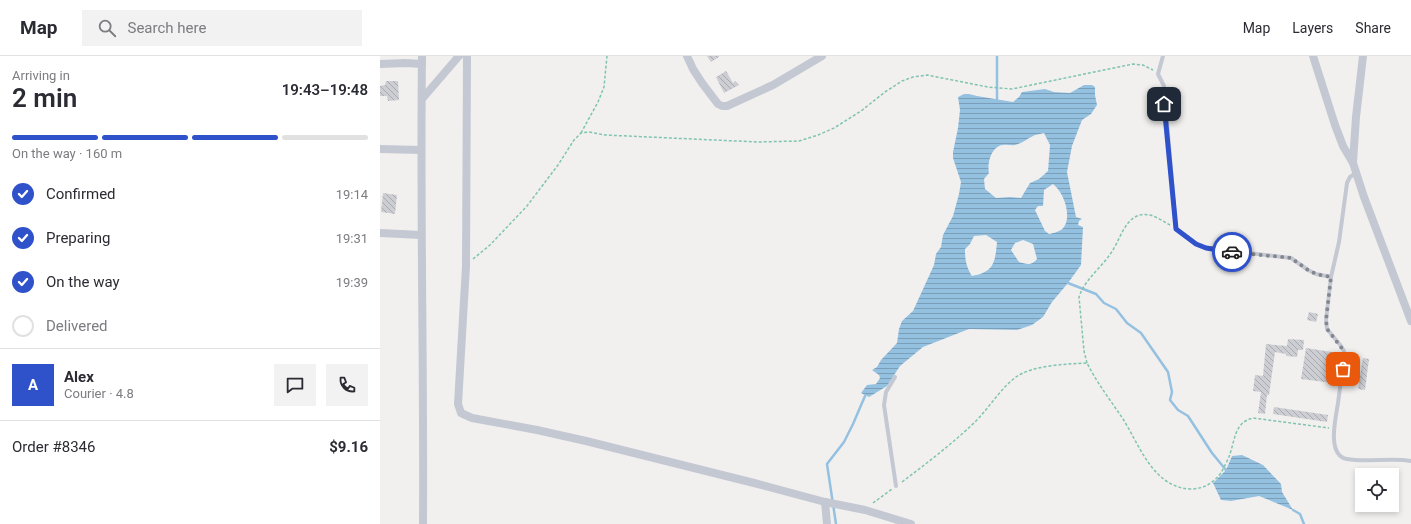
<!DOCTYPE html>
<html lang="en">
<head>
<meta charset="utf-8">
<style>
	:root { --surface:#fff; --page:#f2f2f3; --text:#2b2b33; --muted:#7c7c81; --line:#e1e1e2; --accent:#2f52cb }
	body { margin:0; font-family:Roboto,sans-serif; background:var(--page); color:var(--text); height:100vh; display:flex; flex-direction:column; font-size:15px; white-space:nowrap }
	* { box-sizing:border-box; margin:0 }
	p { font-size:13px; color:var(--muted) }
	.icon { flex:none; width:22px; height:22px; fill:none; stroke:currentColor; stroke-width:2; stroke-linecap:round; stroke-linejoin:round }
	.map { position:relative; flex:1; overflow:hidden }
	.sheet { display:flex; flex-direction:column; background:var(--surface); width:380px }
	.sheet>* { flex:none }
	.tools { position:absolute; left:975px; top:412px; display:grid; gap:8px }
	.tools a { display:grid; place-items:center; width:44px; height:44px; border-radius:0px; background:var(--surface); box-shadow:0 2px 6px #0003; font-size:20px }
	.pin { position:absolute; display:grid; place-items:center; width:34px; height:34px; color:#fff; margin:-17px; border-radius:8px; box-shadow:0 2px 6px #0006 }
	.courier { position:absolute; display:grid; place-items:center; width:40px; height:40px; margin:-20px; border:3px solid #2f52cb; border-radius:50%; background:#fff; color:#222; box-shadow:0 1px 5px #0007 }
	.headline em { font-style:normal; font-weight:600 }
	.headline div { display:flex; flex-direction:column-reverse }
	.headline { display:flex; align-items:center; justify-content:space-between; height:68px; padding:0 12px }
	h1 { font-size:26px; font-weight:600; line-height:30px }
	.bar { display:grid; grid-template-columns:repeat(4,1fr); gap:6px 4px; align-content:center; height:48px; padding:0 12px }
	.bar i { height:5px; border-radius:3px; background:var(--line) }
	.bar .on { background:var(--accent) }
	.bar p { grid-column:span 4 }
	.line { display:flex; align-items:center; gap:10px; padding:0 12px; border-top:1px solid var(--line) }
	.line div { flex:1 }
	.round { display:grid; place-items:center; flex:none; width:42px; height:42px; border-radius:0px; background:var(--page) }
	ol { padding:0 12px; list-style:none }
	li { display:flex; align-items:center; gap:12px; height:44px }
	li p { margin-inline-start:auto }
	li .icon { padding:4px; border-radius:50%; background:var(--accent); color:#fff; stroke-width:4 }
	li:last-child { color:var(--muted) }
	li i { width:22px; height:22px; border:2px solid var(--line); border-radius:50% }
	header { display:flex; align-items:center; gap:24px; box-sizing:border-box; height:56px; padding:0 20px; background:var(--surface); border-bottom:1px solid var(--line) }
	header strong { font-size:19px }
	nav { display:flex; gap:22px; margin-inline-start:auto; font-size:14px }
	.search { width:280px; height:36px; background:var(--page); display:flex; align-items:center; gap:10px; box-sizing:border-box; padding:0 14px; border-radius:0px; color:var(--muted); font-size:15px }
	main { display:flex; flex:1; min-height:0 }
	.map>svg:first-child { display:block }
	.water { fill:url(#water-rules); fill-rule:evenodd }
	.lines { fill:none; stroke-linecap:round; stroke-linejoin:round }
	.stream { stroke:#95c1e1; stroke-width:2.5 }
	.building { fill:url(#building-back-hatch) }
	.path { stroke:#7fc3b1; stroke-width:1.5; stroke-dasharray:3 2; stroke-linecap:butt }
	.lane { stroke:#c4c8d2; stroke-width:4 }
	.street { stroke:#c4c8d2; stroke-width:8 }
	.done { stroke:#84878e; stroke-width:4; stroke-dasharray:0 7.2 }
	.route { stroke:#2f52cb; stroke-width:5 }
</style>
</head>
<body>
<header>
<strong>Map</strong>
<div class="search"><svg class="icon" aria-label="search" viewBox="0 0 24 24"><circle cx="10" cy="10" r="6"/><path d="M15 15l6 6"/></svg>Search here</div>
<nav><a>Map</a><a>Layers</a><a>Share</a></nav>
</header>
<main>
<section class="sheet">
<div class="headline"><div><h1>2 min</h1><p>Arriving in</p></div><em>19:43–19:48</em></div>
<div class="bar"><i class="on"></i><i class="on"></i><i class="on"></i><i></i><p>On the way · 160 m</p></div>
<ol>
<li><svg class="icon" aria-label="check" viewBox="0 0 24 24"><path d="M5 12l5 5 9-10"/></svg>Confirmed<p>19:14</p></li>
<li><svg class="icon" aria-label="check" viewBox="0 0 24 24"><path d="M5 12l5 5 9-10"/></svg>Preparing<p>19:31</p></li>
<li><svg class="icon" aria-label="check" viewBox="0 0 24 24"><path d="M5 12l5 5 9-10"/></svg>On the way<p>19:39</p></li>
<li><i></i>Delivered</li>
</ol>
<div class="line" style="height:72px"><b class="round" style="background:var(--accent);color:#fff">A</b><div><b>Alex</b><p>Courier · 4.8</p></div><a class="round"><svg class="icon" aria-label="chat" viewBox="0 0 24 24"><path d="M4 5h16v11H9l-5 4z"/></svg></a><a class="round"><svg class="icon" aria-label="phone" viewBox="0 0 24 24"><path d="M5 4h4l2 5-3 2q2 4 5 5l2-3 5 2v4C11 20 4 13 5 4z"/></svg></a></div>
<div class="line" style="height:52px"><div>Order #8346</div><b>$9.16</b></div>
</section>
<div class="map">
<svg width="1031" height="468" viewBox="0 0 1031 468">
	<defs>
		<pattern id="water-rules" width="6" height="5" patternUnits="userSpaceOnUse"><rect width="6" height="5" fill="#95c1e1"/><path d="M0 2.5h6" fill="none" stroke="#7c9fb9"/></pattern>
		<pattern id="building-back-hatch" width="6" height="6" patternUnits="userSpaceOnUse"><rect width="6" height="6" fill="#cdced3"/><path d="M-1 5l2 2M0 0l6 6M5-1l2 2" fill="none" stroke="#a8aaae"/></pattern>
	</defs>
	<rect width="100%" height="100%" fill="#f1f0ef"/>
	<!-- water -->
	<g class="water">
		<path d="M704 29H712L715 31V39L717 49 711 58 702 64 692 90 687 116 696 161 702 163 699 165 698 169 703 171 701 209 688 227 672 246 663 261 652 269 637 274 589 273 543 291 520 310 507 330 489 341 481 337 487 329 496 328 500 322 499 319 492 314 497 311 501 304 517 287 519 273 522 265 533 255 554 209 556 198 561 191 563 179 573 160 579 138 581 126 573 102V96L578 72 580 54 578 41 584 38H589L597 40 633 46 639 41 642 36 665 33 674 36 690 37ZM664 77 670 89 668 115 659 123 650 127 641 142 630 141 616 142 605 133 604 123 609 117C607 108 611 90 623 89 627 88 631 90 635 89 643 87 648 82 655 79 658 78 662 78 664 77ZM673 128C684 136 694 164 681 174 678 176 673 177 669 178L665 175 655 154 658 150H663L664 134ZM606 179 617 186C615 207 614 216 592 220 586 211 585 203 585 193L590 188 594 180ZM643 184 653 188 657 203C652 210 646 208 639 206L631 194 635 187Z"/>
		<polygon points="862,399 883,409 901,428 902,436 913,454 879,440 851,445 841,444 833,427 846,414 852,400"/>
	</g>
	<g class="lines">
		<!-- stream -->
		<g class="stream">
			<polyline points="617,0 617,43"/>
			<polyline points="688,227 716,238 724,247 736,253 747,267 761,277 788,316 792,336 790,344 798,354 808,360 832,397 846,414"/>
			<polyline points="913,454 920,458 924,468"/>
			<polyline points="456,468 447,408 464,386 473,368 485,340"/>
		</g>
	</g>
	<!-- building -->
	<g class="building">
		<polygon points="327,0 339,0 339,1 331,6"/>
		<polygon points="346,15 353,27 355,25 359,29 344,37 336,21"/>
		<polygon points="6,25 18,25 19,44 8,45 7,40 0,40 0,30 5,29"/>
		<polygon points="3,137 17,139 15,158 1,156"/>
		<polygon points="929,256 938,258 936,266 927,264"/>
		<polygon points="908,283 924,284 923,294 918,294 917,301 906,300 906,298 895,296 889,339 887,339 885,358 878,357 881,336 873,335 875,319 883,320 886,288 907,290"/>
		<polygon points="926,292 958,297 953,327 921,323"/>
		<polygon points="968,298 974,299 970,330 963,329"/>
		<polygon points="983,302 989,303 985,334 978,333"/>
		<polygon points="894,351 948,359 947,366 893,358"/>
	</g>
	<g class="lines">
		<!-- path -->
		<g class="path">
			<polyline points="201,77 218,46 224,31 227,0"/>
			<polyline points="93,203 110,189 147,150 178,109 194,84 201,77 209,76 225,79 378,86 419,85 438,79 454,72 481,55 505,36 522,25 533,21 547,19 608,31 632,33 753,8 763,9 773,14"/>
			<path d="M707 307 704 295 699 241C705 223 721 212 731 197 739 186 743 168 755 161 768 154 779 163 790 169"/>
			<path d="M522 426C547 407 572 388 595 366 609 352 620 333 636 321 653 309 687 308 707 307 717 327 731 345 743 363 760 390 773 431 810 433 824 433 832 428 841 417 844 411 848 404 850 398 855 383 855 366 873 362L949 372"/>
			<polyline points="493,447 512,433"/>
		</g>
		<!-- lane -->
		<g class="lane">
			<polyline points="783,0 778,18 784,30 796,173 816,188 826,192 911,202 928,214 936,218 951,221"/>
			<path d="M976 117 970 121 967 127 959 186 951 221 946 264 947 273 961 290 964 295V301C962 317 960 332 958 347 956 361 946 399 967 403 988 407 1010 401 1031 405"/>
			<polyline points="515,321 506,336 504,349 516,430"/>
		</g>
		<!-- street -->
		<g class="street">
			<path d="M42 0C40 156 44 312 43 468"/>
			<polyline points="87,0 86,210 78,348 81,357 92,362 157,374 206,385 374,427 445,446 485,454 531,468"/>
			<polyline points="307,0 313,13 322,27 338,48 342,50 347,50 393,29 442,0"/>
			<polyline points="933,0 955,69 963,90 973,107 984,141 1031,265"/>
			<polyline points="0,8 25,7 42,8"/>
			<polyline points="42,43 79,0"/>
			<polyline points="0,93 41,94"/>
			<polyline points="973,106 976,61 983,0"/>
			<polyline points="0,177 41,179"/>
			<polyline points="445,446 447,468"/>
		</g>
	</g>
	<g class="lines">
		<!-- done -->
		<polyline class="done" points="852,196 911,202 928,214 936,218 951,221 946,264 947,273 964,295 963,313"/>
		<!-- route -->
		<polyline class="route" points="784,48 796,173 816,188 826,192 852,196"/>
	</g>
</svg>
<div class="tools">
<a><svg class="icon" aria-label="locate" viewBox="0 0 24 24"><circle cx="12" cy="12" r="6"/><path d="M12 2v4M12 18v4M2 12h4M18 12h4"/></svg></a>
</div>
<div class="pin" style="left:963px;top:313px;background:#ea580c"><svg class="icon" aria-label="bag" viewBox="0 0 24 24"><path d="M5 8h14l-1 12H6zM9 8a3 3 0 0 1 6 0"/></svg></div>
<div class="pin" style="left:784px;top:48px;background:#1f2937"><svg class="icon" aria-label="home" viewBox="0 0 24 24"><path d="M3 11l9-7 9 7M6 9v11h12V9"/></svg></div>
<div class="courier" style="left:852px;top:196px"><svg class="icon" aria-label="car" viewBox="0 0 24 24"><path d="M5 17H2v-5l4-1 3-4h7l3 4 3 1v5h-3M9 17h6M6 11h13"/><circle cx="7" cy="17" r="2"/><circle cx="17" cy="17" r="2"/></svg></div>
</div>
</main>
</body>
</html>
